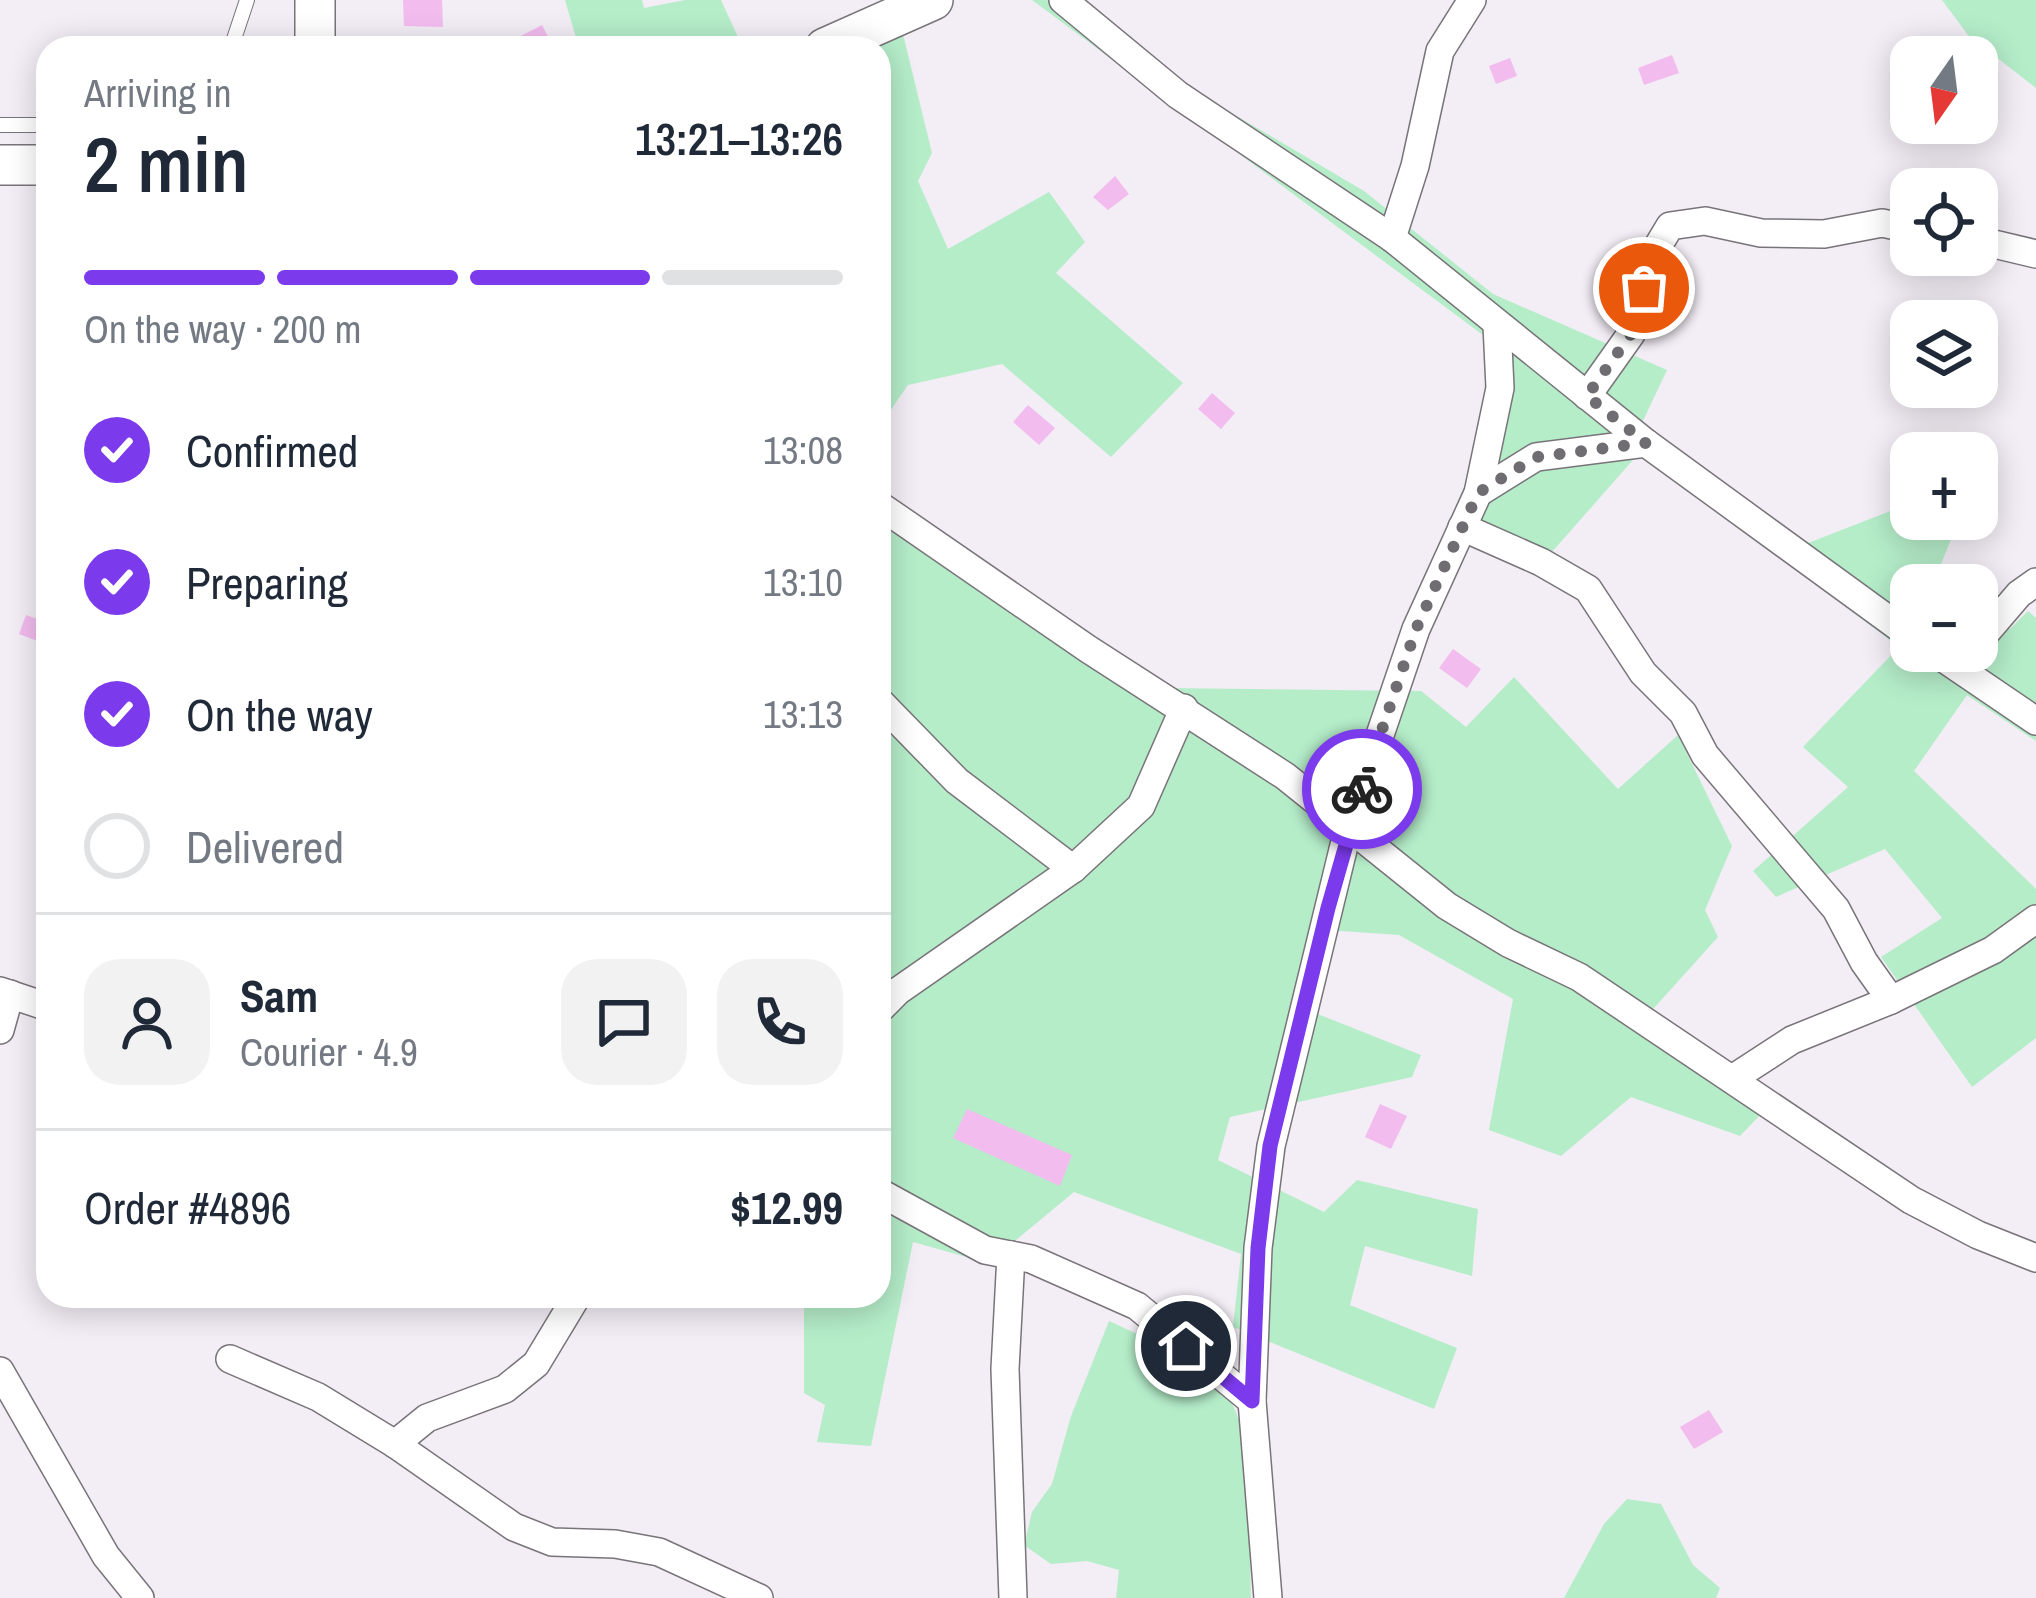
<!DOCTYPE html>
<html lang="en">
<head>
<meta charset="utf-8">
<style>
	:root { --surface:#fff; --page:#f2f2f3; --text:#1f2937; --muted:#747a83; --line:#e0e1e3; --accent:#7c3aed }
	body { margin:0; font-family:"Archivo Narrow",sans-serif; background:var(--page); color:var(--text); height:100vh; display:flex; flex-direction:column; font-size:45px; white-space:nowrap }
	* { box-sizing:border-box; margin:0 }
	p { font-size:39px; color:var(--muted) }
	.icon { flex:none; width:66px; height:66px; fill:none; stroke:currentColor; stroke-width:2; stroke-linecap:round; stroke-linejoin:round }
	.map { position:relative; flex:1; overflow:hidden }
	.drawer { position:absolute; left:36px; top:36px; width:855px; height:1272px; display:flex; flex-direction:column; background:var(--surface); border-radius:36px; box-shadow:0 6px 30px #0003 }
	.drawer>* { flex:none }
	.needle { width:78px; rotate:194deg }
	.buttons { position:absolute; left:1890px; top:36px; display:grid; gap:24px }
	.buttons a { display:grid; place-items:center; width:108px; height:108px; border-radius:24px; background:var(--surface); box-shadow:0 6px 30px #0003; font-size:60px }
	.pin { position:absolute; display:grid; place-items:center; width:102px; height:102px; color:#fff; margin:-51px; border:6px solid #fff; border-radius:50%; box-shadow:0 3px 12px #0007 }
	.courier { position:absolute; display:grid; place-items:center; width:120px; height:120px; margin:-60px; border:9px solid #7c3aed; border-radius:50%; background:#fff; color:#222; box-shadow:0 3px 15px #0007 }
	.head em { font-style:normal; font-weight:600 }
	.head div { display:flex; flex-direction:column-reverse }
	.head { display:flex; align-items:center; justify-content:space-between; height:204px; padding:0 48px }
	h1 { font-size:78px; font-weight:600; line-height:90px }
	.bar { display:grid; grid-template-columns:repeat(4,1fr); gap:18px 12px; align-content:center; height:144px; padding:0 48px }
	.bar i { height:15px; border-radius:9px; background:var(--line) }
	.bar .on { background:var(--accent) }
	.bar p { grid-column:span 4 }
	.line { display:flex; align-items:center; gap:30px; padding:0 48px; border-top:3px solid var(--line) }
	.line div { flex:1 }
	.round { display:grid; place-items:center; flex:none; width:126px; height:126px; border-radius:36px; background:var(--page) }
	ol { padding:0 48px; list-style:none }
	li { display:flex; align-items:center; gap:36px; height:132px }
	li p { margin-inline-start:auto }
	li .icon { padding:12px; border-radius:50%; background:var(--accent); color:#fff; stroke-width:4 }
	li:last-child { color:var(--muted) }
	li i { width:66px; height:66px; border:6px solid var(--line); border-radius:50% }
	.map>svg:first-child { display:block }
	.green { fill:#b5edc9 }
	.building { fill:#f3bcef }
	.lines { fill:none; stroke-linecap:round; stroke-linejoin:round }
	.lane-casing { stroke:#79737a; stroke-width:16 }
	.street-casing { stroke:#79737a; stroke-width:30 }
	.secondary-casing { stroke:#79737a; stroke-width:42 }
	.lane { stroke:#fff; stroke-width:14 }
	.street { stroke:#fff; stroke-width:27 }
	.secondary { stroke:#fff; stroke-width:39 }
	.done { stroke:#706d72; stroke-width:12; stroke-dasharray:0 21.6 }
	.route { stroke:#7c3aed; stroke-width:15 }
</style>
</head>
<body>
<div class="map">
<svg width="2036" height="1598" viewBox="0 0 2036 1598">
	<rect width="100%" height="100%" fill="#f3edf5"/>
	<!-- green -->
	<g class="green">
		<polygon points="565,0 642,0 644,8 685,0 721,0 743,48 579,48"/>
		<polygon points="890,0 901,26 932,153 918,181 948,249 1049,192 1085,242 1056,273 1183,383 1111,457 1002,364 908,385 879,427 879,48 787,48"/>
		<polygon points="1032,0 1083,0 1196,92 1364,191 1493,294 1667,370 1641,425 1803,545 1911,503 1911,519 1955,519 1958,522 1937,574 1951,585 1911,585 1911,651 1977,651 1977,604 2010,629 2028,611 2036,618 2036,741 1967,695 1914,771 2036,889 2036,1038 1972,1087 1881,957 1942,918 1885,849 1776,897 1753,871 1848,787 1803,747 1899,647 1640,452 1544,561 1451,517 1485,438 1487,338"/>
		<polygon points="1942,0 2036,0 2036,88 1968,35"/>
		<polygon points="879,476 909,540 1164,688 1421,691 1466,727 1514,677 1618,789 1678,735 1732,846 1705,910 1718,937 1636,1028 1763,1112 1740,1136 1631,1097 1561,1156 1489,1130 1513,999 1399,935 1312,929 1295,1005 1421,1055 1412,1077 1230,1117 1218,1160 1324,1212 1357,1180 1478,1209 1472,1276 1365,1246 1350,1305 1457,1348 1434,1409 1233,1327 1241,1254 1074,1192 988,1263 913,1242 871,1446 817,1442 825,1405 804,1393 804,1296 879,1296"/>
		<path d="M1109 1321C1150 1340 1197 1359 1227 1396 1255 1429 1249 1551 1251 1598H1116L1119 1570 1087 1561 1051 1564 1024 1545 1032 1512 1052 1484 1071 1416Z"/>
		<polygon points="1627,1499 1661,1504 1693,1565 1720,1588 1716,1598 1564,1598 1604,1524"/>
	</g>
	<!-- building -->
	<g class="building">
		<polygon points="403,0 442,0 443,27 404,26"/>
		<polygon points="542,25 554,48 497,48"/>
		<polygon points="1672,55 1679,73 1644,85 1638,68"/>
		<polygon points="1510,58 1517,76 1496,84 1489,66"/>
		<polygon points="1115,176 1129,194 1108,210 1093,197"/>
		<polygon points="1212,393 1235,413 1221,429 1198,409"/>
		<polygon points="1028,405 1055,428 1039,445 1013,422"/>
		<polygon points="26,615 48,623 48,645 19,634"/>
		<polygon points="1453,649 1481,669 1467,688 1439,668"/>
		<polygon points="1380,1104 1407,1116 1391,1149 1365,1137"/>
		<polygon points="967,1109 1072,1155 1060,1186 953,1138"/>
		<polygon points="1709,1410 1723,1432 1694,1449 1680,1427"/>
	</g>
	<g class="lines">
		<!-- lane casing -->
		<g class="lane-casing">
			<g id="lane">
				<polyline points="231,48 247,0"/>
				<polyline points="0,125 48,125"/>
			</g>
		</g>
		<!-- street casing -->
		<g class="street-casing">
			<g id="street">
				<polyline points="1063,0 1178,95 1392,238 1646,443 1911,636"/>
				<polyline points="1392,238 1415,166 1440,51 1472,0"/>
				<polyline points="1977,240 2036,254"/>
				<polyline points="1587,396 1631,334 1655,251 1670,226 1705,221 1761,233 1824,234 1882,223 1911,229"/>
				<polyline points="1478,493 1536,457 1646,443"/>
				<polyline points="879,505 1088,649 1285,776 1447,906 1508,943 1579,977 1911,1200 1978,1235 2036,1258"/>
				<polyline points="1462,527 1541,562 1588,589 1643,673 1683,713 1705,755 1836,909 1864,962 1891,1000"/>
				<polyline points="1977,643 2019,594 2036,582"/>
				<polyline points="1933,651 2036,721"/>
				<polyline points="879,701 957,781 1073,869"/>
				<polyline points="0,991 48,1007"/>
				<polyline points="879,1010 898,991 1073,869 1141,806 1184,708"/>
				<polyline points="0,1030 10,994"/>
				<polyline points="1732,1079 1792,1040 1891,1000 1993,950 2036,919"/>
				<polyline points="879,1192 985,1250 1031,1259 1137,1306 1252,1401"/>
				<polyline points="1011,1255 1005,1369 1013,1598"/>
				<polyline points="230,1359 318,1397 395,1444 514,1527 552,1542 615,1544 659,1552 759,1598"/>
				<polyline points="0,1371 106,1556 140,1598"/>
				<polyline points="395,1444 427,1418 505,1389 536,1364 577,1296"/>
				<polyline points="1268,1598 1252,1401 1258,1248 1271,1146 1348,829 1416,629 1478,493 1500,388 1497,325"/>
			</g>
		</g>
		<!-- secondary casing -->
		<g class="secondary-casing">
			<g id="secondary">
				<polyline points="315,48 315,0"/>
				<polyline points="825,48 933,0"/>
				<polyline points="0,165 48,165"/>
			</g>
		</g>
		<!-- lane -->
		<use href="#lane" class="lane"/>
		<!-- street -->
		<use href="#street" class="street"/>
		<!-- secondary -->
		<use href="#secondary" class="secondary"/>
	</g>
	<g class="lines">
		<!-- done -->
		<polyline class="done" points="1362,789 1416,629 1478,493 1536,457 1646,443 1587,396 1631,334 1644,288"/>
		<!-- route -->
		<polyline class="route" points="1186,1346 1252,1401 1258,1248 1270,1146 1328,908 1362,789"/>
	</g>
</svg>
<div class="buttons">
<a><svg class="needle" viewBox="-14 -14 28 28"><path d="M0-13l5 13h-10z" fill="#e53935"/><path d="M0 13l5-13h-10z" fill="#747a83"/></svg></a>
<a><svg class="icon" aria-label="locate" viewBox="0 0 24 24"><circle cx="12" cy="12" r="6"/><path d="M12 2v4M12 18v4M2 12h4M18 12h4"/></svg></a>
<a><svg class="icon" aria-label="layers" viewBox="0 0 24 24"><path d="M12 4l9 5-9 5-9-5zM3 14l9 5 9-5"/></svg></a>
<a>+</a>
<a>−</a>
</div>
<div class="pin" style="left:1644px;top:288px;background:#ea580c"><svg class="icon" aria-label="bag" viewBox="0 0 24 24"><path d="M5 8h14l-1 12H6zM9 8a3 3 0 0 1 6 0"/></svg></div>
<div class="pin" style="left:1186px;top:1346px;background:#1f2937"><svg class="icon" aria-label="home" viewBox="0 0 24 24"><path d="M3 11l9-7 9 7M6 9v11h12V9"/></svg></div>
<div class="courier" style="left:1362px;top:789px"><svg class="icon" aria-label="bike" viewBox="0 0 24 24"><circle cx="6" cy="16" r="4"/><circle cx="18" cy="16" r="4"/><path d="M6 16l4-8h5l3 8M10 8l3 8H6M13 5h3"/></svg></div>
<section class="drawer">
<div class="head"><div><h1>2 min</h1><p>Arriving in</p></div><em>13:21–13:26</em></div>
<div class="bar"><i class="on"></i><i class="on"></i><i class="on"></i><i></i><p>On the way · 200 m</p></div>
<ol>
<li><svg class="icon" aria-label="check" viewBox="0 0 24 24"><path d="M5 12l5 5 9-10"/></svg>Confirmed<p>13:08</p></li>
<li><svg class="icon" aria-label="check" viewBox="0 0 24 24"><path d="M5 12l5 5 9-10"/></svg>Preparing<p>13:10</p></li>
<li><svg class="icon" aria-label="check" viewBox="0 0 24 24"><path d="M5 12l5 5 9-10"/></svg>On the way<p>13:13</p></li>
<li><i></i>Delivered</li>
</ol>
<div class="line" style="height:216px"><a class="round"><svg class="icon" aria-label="person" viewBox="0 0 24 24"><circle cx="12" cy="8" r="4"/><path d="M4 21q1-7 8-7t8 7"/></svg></a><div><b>Sam</b><p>Courier · 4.9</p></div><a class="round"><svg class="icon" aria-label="chat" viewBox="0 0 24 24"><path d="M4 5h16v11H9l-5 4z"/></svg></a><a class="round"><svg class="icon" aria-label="phone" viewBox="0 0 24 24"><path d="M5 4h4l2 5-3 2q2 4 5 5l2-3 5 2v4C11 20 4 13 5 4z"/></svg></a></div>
<div class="line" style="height:156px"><div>Order #4896</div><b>$12.99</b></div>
</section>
</div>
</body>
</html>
